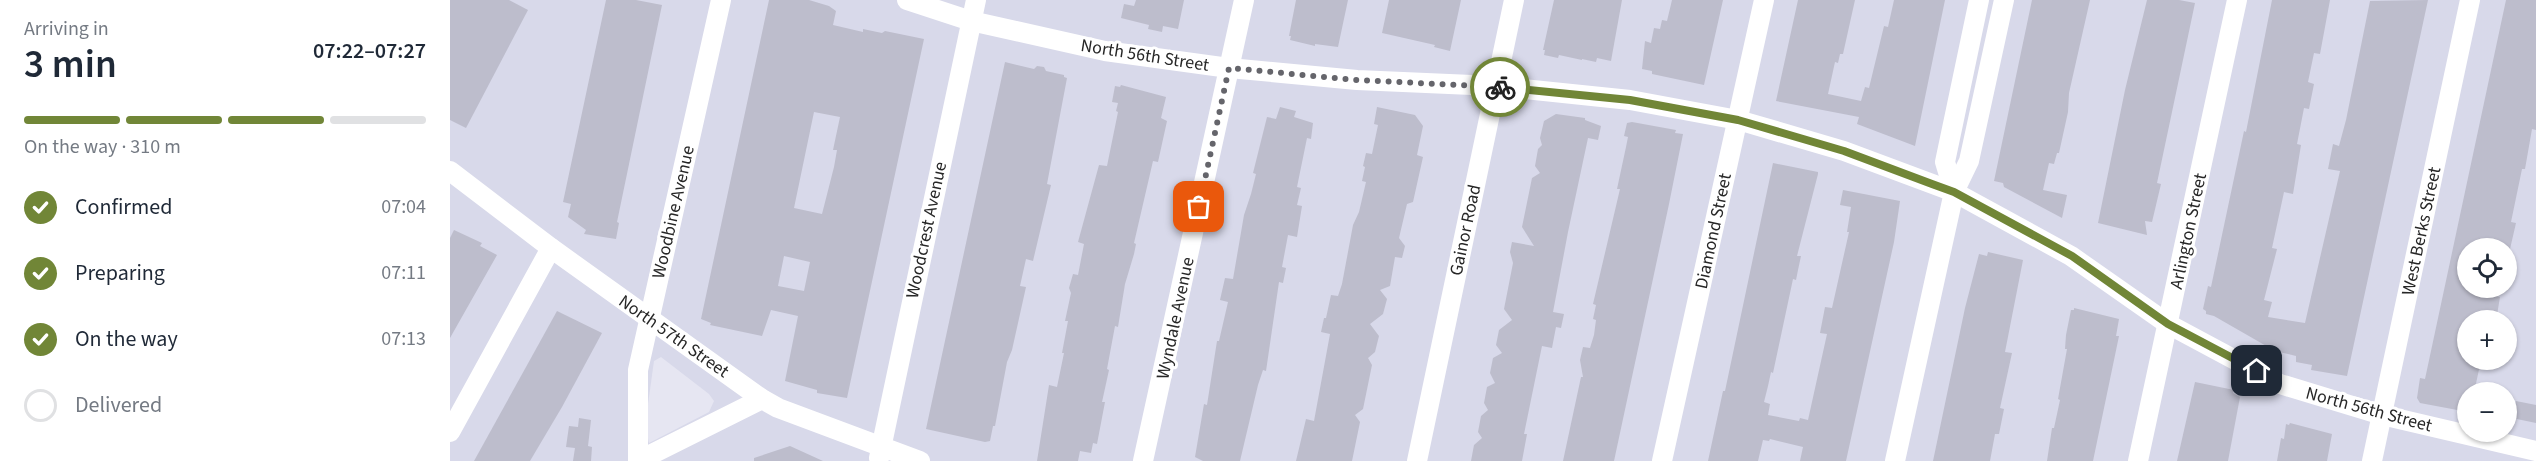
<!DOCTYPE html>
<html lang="en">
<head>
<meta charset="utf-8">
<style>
	:root { --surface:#fff; --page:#f2f2f3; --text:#1f2937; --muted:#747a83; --line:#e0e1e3; --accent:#718637 }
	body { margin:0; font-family:"Source Sans 3",sans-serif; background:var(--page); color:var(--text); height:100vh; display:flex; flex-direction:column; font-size:22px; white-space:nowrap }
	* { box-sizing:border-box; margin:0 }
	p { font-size:20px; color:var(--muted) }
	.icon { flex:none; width:33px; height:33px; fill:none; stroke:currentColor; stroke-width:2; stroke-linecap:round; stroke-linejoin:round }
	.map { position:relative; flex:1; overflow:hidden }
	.details { display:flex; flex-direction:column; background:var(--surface); width:450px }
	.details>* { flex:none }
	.tools { position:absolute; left:2007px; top:238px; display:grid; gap:12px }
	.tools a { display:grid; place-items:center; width:60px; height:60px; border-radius:50%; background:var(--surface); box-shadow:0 2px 4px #0004; font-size:30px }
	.pin { position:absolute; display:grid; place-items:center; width:51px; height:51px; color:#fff; margin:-26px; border-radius:12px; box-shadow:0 3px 9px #0006 }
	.courier { position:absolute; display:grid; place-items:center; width:60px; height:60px; margin:-30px; border:4px solid #718637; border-radius:50%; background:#fff; color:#222; box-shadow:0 2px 8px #0007 }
	.head em { font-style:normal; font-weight:600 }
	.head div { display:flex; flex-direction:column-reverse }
	.head { display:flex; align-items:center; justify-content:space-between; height:102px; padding:0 24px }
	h1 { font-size:39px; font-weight:600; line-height:45px }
	.bar { display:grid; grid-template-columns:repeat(4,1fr); gap:9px 6px; align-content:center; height:72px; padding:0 24px }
	.bar i { height:8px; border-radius:4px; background:var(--line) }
	.bar .current { background:var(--accent) }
	.bar p { grid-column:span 4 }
	ol { padding:0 24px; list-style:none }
	li { display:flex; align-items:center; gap:18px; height:66px }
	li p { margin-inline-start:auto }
	li .icon { padding:6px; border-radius:50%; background:var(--accent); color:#fff; stroke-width:4 }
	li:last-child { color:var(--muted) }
	li i { width:33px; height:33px; border:3px solid var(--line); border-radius:50% }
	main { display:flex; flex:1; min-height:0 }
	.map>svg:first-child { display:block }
	.plaza { fill:#e6e6f2 }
	.building { fill:#bdbdcc; fill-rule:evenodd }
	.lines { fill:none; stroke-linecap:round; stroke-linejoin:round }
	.minor { stroke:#fff; stroke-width:20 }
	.done { stroke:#65656b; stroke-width:6; stroke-dasharray:0 10.8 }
	.route { stroke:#718637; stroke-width:8 }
	.labels { text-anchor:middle; stroke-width:6; stroke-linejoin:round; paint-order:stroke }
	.street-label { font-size:18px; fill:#272727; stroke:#fff }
</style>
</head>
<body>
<main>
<section class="details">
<div class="head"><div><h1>3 min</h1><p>Arriving in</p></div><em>07:22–07:27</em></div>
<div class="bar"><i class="current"></i><i class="current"></i><i class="current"></i><i></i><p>On the way · 310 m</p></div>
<ol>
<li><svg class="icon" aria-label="check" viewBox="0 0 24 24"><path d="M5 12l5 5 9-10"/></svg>Confirmed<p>07:04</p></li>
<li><svg class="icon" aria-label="check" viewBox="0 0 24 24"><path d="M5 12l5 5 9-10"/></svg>Preparing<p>07:11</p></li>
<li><svg class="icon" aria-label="check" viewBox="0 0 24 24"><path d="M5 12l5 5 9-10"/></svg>On the way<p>07:13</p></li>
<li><i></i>Delivered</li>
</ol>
</section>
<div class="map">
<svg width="2086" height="461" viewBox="0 0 2086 461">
	<rect width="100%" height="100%" fill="#d8d9ea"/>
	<!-- plaza -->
	<polygon class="plaza" points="211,357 259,394 264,401 259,412 199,443 195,426 204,361"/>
	<!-- building -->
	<g class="building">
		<polygon points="0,0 59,0 78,10 16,128 0,120"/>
		<polygon points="156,0 186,0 212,5 167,222 169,223 166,239 134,234 136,230 118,217 121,204 113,202"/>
		<path d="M319 0H359L379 6 386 11 383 25 413 32V29L432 33 435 31 474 39 397 398 367 393V390L335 381 348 316 321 310 312 336 260 325 261 323 251 319ZM364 112 390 117 383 150H387L384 167 372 214 344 208ZM334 256 360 262 354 291 328 286Z"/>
		<polygon points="686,0 734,0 728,29 713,26 712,32 698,29 699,25 671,18 674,4 684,6"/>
		<polygon points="846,0 898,0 888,47 865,44 865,46 840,40 841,36 839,36"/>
		<polygon points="939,0 1011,0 1000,51 984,47 985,45 932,33"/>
		<polygon points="1104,0 1172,0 1161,61 1147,58 1146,62 1132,59 1132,60 1109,55 1108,58 1094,55 1095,50 1093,50"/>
		<polygon points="1222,0 1273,0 1254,85 1202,74 1202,71 1192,69 1195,41 1201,43 1204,28 1210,29 1212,20 1217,21"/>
		<polygon points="1348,0 1405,0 1393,54 1390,54 1388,63 1385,62 1378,94 1411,101 1415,87 1419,88 1434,26 1438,27 1444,0 1495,0 1465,146 1407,124 1409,117 1326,101"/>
		<polygon points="1582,0 1640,0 1619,93 1618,112 1609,153 1607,153 1604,164 1599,163 1593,190 1617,195 1612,218 1554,187 1553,183 1544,181"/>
		<polygon points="1697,0 1729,0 1745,3 1707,183 1711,184 1702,222 1695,221 1697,235 1648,223 1675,90"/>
		<polygon points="1822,0 1880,0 1870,54 1864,53 1858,82 1864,84 1859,109 1854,108 1847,144 1851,145 1843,194 1834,192 1822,248 1827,249 1814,300 1822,302 1818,317 1855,323 1890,171 1878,169 1883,144 1889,146 1896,120 1920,1 1978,0 1897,376 1861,370 1862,365 1846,362 1846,356 1825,351 1764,316 1756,314 1756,311 1753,309 1758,286 1761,287 1794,131 1796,132"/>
		<polygon points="2056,0 2086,0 2086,130 2082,129 2075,169 2072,169 2061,222 2066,223 2060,249 2018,249 2018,288 2047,288 2046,296 2050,297 2046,321 2018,321 2018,360 2031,360 2024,393 2018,393 2018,412 1970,403 1967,398 1970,378 1975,379"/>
		<polygon points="555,62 584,69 587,66 594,67 596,71 614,75 614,77 617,78 597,184 601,185 583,261 576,259 570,286 576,287 562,350 557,362 545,426 543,426 540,441 535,442 476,429"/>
		<polygon points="671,85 716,97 711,118 717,121 708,162 703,161 684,243 686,244 684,254 675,284 668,327 665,326 657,369 659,370 652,402 655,402 647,444 643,443 641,453 630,451 628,461 587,461 599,385 607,387 614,353 612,353 618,321 615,321 621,293 619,288 623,274 628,275 634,244 628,242 649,165 657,166 668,112 666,111 668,103 662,102 665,86 670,87"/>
		<polygon points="830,107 846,111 844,117 863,123 861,139 857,138 847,187 851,188 847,205 852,206 847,237 838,235 832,267 836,268 833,283 829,282 816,371 813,370 808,385 790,461 753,461 745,457 754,404 757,405 767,341 769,341 778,302 770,300 775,278 783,279 794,215 801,194 806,174 803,173 817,117 826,119"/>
		<polygon points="927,107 965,115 973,126 967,155 973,157 963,202 957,204 949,238 955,246 952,258 945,257 940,286 930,290 937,299 933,314 920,324 929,336 925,352 918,358 922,365 913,409 905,415 910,422 902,461 846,461 856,419 864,421 880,334 871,332 874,318 876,318 881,295 888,296 892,284 903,225 909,212 916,182 912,181 915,167 913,166 916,153 922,154 928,125 924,124"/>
		<polygon points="1106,114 1135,118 1135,120 1151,126 1148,140 1138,138 1118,232 1103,312 1114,314 1111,328 1106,327 1102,348 1092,346 1074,434 1077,434 1072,461 1021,461 1024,445 1032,438 1028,432 1031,416 1038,410 1034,403 1037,387 1045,383 1040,373 1043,358 1052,353 1046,345 1049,330 1062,320 1054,309 1063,263 1060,252 1062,242 1084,246 1072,227 1082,178 1090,173 1085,166 1088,149 1092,145 1090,138 1094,121"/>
		<polygon points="1182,122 1226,130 1225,133 1233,134 1219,204 1164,461 1113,461 1131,377 1133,377 1130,360 1133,347 1140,348 1144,335 1146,320 1143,319 1146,305 1143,304 1170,189 1167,189 1176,147 1178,137 1174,136 1177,123"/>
		<polygon points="1323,163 1368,172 1368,174 1347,256 1351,256 1348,270 1346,280 1343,279 1323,373 1321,372 1318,386 1314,402 1320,404 1318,415 1349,421 1350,418 1358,420 1377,334 1370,333 1375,307 1382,308 1399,232 1397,232 1401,207 1390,205 1393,190 1450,201 1444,242 1396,461 1350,461 1353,447 1320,439 1319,441 1313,440 1308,461 1258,461 1273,391 1275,391"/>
		<polygon points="4,230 32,243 30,246 47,255 0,338 0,238"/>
		<polygon points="1538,252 1573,260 1555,352 1562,353 1550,408 1554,409 1549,434 1545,434 1540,461 1483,461 1515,308 1529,254 1537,256"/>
		<polygon points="1624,308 1669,319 1666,336 1669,336 1643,461 1597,461 1602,428 1604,428 1610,400 1608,399 1617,349 1615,349 1616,335 1621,310 1624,310"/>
		<polygon points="107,311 152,333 112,407 80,461 24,461"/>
		<polygon points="1745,382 1784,390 1783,393 1790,397 1778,461 1727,461"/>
		<polygon points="2066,401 2086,405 2086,423 2062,418"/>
		<polygon points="129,418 141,420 138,446 142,447 141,461 123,461 125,448 116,447 119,426 128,427"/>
		<polygon points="1840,423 1882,434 1877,461 1827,461 1831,438 1834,439 1836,424 1839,425"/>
		<polygon points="340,446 373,461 304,461 304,458"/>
	</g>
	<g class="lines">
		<!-- minor -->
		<g class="minor">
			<polyline points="271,0 188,370 188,461 312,399"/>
			<polyline points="457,0 521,21 655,51 779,68 907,80 1045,86 1180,100 1288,120 1394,151 1504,192 1621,256 1718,324 1830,384 1932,415 2086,451"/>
			<polyline points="0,171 101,248 312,399 328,408 470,461"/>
			<polyline points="1504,192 1495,162 1529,0"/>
			<polyline points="0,432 101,248"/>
			<polyline points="429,458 526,0"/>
			<polyline points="693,461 794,0"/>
			<polyline points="967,461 1064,0"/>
			<polyline points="1212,461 1314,0"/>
			<polyline points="1445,461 1504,192 1519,161 1554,0"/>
			<polyline points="1688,461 1787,0"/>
			<polyline points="1922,461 2020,0"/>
		</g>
	</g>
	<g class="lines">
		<!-- done -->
		<polyline class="done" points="749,207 779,68 907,80 1050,87"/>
		<!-- route -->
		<polyline class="route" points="1050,87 1180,100 1288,120 1394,151 1482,184 1504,192 1622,256 1718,324 1807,371"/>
	</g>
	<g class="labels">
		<!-- street labels -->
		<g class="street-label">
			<text transform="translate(695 55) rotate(9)" y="6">North 56th Street</text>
			<text transform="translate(223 212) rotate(-77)" y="6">Woodbine Avenue</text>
			<text transform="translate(476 230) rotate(-78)" y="6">Woodcrest Avenue</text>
			<text transform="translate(1015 230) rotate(-78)" y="6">Gainor Road</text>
			<text transform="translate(1263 231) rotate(-78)" y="6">Diamond Street</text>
			<text transform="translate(1738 231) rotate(-78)" y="6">Arlington Street</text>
			<text transform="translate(1971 231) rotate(-78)" y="6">West Berks Street</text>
			<text transform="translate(725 318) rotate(-78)" y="6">Wyndale Avenue</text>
			<text transform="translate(224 336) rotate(35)" y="6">North 57th Street</text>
			<text transform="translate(1919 409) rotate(15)" y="6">North 56th Street</text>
		</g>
	</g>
</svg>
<div class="tools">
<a><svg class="icon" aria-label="locate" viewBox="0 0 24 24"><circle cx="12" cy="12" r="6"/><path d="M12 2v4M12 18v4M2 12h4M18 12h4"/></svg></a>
<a>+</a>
<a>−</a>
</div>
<div class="pin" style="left:749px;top:207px;background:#ea580c"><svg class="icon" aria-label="bag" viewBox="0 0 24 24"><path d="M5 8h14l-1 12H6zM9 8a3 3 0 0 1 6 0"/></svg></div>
<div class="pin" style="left:1807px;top:371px;background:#1f2937"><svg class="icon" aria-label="home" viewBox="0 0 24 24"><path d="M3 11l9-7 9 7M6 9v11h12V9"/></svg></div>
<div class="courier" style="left:1050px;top:87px"><svg class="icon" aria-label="bike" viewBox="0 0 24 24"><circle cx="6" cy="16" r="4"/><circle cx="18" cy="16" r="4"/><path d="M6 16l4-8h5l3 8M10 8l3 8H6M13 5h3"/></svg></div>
</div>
</main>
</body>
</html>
